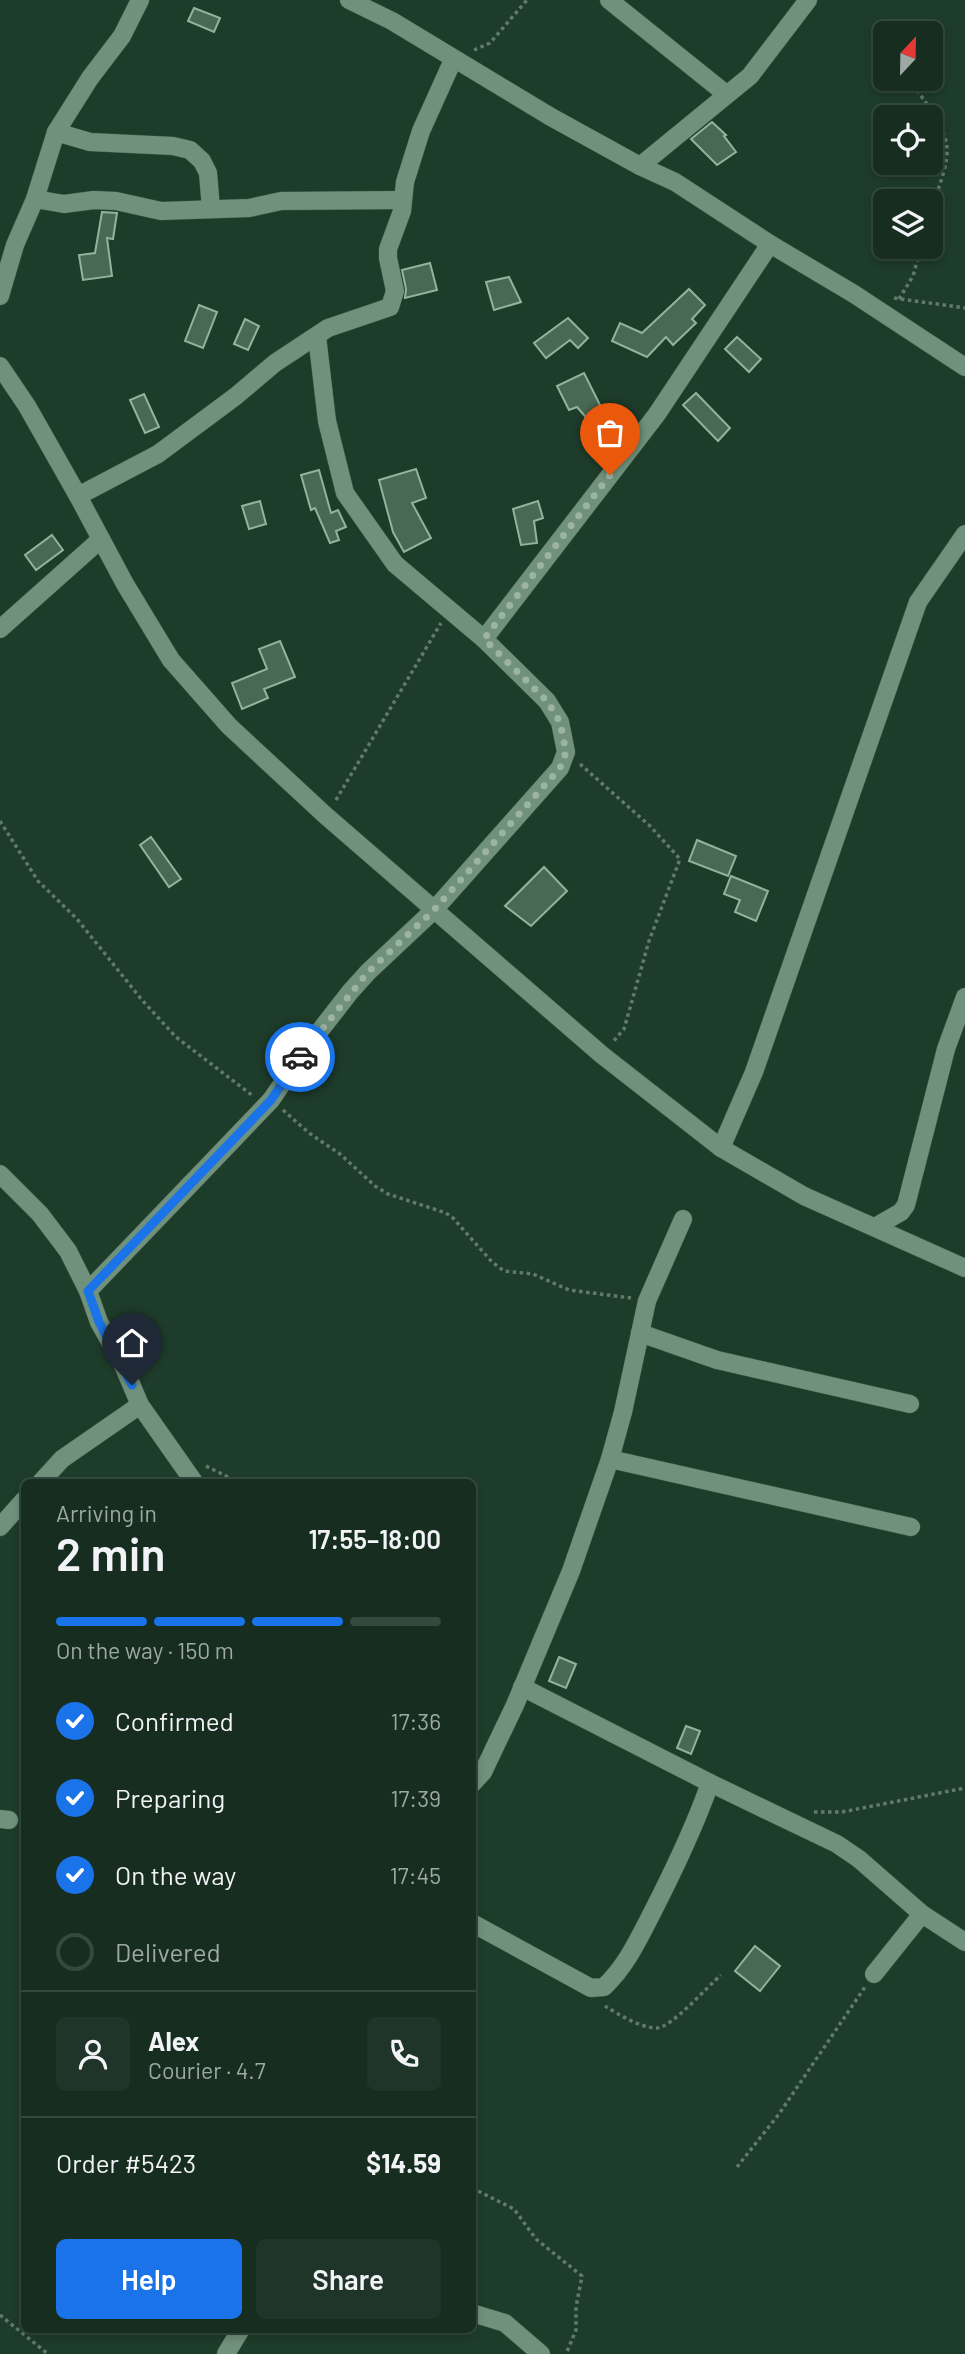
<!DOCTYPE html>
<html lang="en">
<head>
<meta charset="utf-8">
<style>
	:root { --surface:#162d20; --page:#1f3529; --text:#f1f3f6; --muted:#9ea8a5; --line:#35493e; --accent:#1a73e8 }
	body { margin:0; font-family:Barlow,sans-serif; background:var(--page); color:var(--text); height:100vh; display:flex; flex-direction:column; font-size:26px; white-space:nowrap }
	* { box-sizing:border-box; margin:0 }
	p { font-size:23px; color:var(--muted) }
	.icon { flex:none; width:38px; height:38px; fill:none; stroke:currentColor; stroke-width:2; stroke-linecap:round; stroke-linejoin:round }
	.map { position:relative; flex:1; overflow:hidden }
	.sheet { position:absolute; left:21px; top:1479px; width:455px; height:854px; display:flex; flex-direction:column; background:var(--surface); border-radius:10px; box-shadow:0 4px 10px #0003,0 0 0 2px var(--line) }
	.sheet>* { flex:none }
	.needle { width:46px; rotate:22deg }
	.controls { position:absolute; left:873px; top:21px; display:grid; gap:14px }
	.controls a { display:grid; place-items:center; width:70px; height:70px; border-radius:10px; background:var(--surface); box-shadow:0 4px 10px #0003,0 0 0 2px var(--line); font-size:35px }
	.pin { position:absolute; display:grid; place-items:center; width:60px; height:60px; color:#fff; margin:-72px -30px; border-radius:50% 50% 50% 0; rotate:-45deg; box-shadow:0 0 7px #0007 }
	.pin .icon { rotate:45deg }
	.courier { position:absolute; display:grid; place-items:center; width:70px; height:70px; margin:-35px; border:5px solid #1a73e8; border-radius:50%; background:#fff; color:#222; box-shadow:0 2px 9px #0007 }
	.headline em { font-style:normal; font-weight:600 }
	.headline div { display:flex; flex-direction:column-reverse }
	.headline { display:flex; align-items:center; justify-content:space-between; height:119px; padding:0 35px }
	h1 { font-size:46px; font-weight:600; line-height:52px }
	.bar { display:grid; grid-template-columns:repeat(4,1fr); gap:10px 7px; align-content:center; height:84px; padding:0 35px }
	.bar i { height:9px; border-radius:5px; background:var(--line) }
	.bar .on { background:var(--accent) }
	.bar p { grid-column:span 4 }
	.line { display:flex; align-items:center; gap:18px; padding:0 35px; border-top:2px solid var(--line) }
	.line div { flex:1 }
	.round { display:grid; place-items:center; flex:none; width:74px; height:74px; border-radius:10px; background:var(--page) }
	ol { padding:0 35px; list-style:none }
	li { display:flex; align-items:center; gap:21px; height:77px }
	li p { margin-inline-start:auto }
	li .icon { padding:7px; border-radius:50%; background:var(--accent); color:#fff; stroke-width:4 }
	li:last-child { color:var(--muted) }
	li i { width:38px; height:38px; border:4px solid var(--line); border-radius:50% }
	.action { display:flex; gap:14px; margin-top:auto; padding:14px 35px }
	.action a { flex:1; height:80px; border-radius:10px; background:var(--accent); color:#fff; font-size:28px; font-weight:600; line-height:80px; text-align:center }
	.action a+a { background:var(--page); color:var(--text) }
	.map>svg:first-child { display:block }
	.building { fill:#496954; stroke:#92b49d; stroke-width:2 }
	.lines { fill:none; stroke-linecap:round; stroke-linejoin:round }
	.minor-casing { stroke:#3d5949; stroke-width:19 }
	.path { stroke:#617b6b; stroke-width:3.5; stroke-dasharray:3.5 3.5; stroke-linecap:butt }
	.minor { stroke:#70917b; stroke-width:18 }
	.done { stroke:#9db3a5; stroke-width:7; stroke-dasharray:0 12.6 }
	.route { stroke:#1a73e8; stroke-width:9 }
</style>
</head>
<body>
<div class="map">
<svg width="965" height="2354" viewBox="0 0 965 2354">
	<rect width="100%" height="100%" fill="#1e3c2a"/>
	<!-- building -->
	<g class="building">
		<polygon points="194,8 220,18 214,32 188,21"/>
		<polygon points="712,122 726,135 724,136 736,152 717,165 691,139"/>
		<polygon points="102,212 117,213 113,239 107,238 112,276 83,280 79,255 95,253"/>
		<polygon points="430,263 437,290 405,298 406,289 402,270"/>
		<polygon points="509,277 521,302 494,310 486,282"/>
		<polygon points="689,289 705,305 692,319 696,323 673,345 666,337 647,357 612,341 620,323 642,333"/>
		<polygon points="199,305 217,312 203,348 185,341"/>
		<polygon points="568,318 588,338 578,348 570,340 546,358 534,343"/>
		<polygon points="245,319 259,326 248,350 234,344"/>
		<polygon points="737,337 761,359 749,372 725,349"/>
		<polygon points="584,373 608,421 597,430 577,407 569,410 557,386"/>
		<polygon points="696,393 730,428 718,441 683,405"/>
		<polygon points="144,394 159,427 145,433 130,400"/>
		<polygon points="416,469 426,498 412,503 431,538 404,552 393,532 379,480"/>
		<polygon points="319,470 331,513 338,510 346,527 336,531 339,540 330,543 315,508 311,510 301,475"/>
		<polygon points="260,501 266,524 249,529 242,506"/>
		<polygon points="538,501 543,518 534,521 537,543 521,545 513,509"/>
		<polygon points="52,535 63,550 36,570 25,555"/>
		<polygon points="280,641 295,677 264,689 268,698 242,709 232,683 267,669 259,649"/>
		<polygon points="151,837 181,879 169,887 140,845"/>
		<polygon points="697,840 736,856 728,876 689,861"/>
		<polygon points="544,867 567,891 531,926 505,906"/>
		<polygon points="731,876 768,891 756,921 735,912 740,900 724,894"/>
		<polygon points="559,1657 576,1664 566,1688 549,1681"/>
		<polygon points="686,1726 700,1731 691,1754 677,1748"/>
		<polygon points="755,1946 780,1966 760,1991 735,1971"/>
	</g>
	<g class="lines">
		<!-- minor casing -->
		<g class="minor-casing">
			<g id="minor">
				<polyline points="349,0 392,21 551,117 640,166 675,182 770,244 854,294 965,367"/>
				<polyline points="609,0 726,94"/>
				<polyline points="56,132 90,142 173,146 190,150 202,161 208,173 211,209"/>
				<polyline points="640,166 750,76 808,0"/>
				<polyline points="35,199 64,204 94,200 116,201 161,211 249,208 281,201 402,200"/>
				<polyline points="0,296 15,245 35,199 56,132 90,78 122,36 140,0"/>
				<polyline points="0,366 27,406 78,496 125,584 171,660 229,726 325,815 602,1055 721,1148 804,1196 965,1268"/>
				<polyline points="78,496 158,454 236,396 275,363 328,328 390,307 395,291 388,258 388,249 402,211 405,182 421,131 453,60"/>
				<polyline points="0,629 101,539"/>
				<polyline points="484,639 657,414 770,244"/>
				<polyline points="721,1148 754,1072 918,602 965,534"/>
				<polyline points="0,1174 40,1214 68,1251 88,1291 99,1322 123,1365 140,1405 194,1482"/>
				<polyline points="875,1227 901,1212 906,1205 946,1049 965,997"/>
				<polyline points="88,1291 271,1100 308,1046 350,992 368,972 434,910 560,768 566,752 560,722 547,701 484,639 395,564 345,493 327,421 317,336"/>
				<polyline points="640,1333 717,1360 910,1404"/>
				<polyline points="610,1459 911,1527"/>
				<polyline points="41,1482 62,1459 140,1405"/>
				<polyline points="0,1527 24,1500"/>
				<polyline points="522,1687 710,1783 837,1844 859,1859 922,1914 965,1942"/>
				<polyline points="472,1784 483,1772 515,1705 571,1571 610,1459 623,1412 647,1301 683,1219"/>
				<polyline points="0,1819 9,1820"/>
				<path d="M472 1923 591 1988 604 1987C626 1966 637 1942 651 1915 673 1872 694 1829 710 1783"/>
				<polyline points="874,1974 922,1914"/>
				<polyline points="472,2313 505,2323 541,2354"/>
				<polyline points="226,2354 241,2329"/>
			</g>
		</g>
		<!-- path -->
		<g class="path">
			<polyline points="474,50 490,43 527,0"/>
			<path d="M917 90C956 145 953 147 931 210"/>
			<polyline points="894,298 965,308"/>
			<polyline points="899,299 913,276 921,247"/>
			<polyline points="580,764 650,826 680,859 649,941 624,1029 612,1043"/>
			<polyline points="336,800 441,623"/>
			<polyline points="0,821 38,881 77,919 142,1000 176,1037 253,1096"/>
			<polyline points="283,1110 309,1133 340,1154 375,1186 388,1194 446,1213 453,1218 492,1262 504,1271 533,1274 569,1290 631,1298"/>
			<polyline points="206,1466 238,1482"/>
			<polyline points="814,1812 842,1812 965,1788"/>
			<path d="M605 2006C618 2014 640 2028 657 2028 671 2028 708 1986 721 1975"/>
			<polyline points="737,2167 779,2114 865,1987"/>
			<polyline points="472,2188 514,2209 536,2239 582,2276 576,2307 576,2330 566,2354"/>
			<polyline points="0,2315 48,2354"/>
		</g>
		<!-- minor -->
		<use href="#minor" class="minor"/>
	</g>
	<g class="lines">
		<!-- done -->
		<polyline class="done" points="300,1057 368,972 434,910 560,768 566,752 560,722 547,701 484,639 610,475"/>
		<!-- route -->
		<polyline class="route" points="132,1385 99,1322 88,1291 271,1100 300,1057"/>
	</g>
</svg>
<div class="controls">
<a><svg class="needle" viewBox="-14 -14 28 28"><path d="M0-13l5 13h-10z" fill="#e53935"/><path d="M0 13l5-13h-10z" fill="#9ea8a5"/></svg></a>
<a><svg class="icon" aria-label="locate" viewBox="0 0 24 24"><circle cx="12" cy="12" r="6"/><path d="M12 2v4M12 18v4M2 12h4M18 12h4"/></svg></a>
<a><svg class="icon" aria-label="layers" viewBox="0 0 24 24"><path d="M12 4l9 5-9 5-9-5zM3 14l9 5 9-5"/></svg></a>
</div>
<div class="pin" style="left:610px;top:475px;background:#ea580c"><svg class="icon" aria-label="bag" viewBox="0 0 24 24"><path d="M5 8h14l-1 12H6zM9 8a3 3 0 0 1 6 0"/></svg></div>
<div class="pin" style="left:132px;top:1385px;background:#1f2937"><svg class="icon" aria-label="home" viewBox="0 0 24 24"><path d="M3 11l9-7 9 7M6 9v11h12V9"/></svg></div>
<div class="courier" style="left:300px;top:1057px"><svg class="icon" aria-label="car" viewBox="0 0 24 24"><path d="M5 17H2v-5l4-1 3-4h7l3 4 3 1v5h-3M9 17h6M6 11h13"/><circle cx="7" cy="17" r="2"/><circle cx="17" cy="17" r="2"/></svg></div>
<section class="sheet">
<div class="headline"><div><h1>2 min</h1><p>Arriving in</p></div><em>17:55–18:00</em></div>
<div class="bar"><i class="on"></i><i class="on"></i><i class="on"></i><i></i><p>On the way · 150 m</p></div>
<ol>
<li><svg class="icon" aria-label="check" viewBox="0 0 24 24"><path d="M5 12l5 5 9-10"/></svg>Confirmed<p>17:36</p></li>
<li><svg class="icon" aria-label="check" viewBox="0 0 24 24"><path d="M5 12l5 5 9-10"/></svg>Preparing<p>17:39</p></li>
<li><svg class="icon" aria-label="check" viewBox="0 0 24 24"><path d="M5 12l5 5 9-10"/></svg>On the way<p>17:45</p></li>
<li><i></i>Delivered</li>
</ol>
<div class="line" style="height:126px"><a class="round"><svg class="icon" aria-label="person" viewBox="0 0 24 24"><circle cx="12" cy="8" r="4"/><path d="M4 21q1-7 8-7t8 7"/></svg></a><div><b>Alex</b><p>Courier · 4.7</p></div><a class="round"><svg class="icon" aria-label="phone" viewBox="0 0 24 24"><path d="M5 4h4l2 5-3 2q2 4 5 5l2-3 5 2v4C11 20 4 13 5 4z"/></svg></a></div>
<div class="line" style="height:91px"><div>Order #5423</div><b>$14.59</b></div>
<div class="action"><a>Help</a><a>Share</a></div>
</section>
</div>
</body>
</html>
